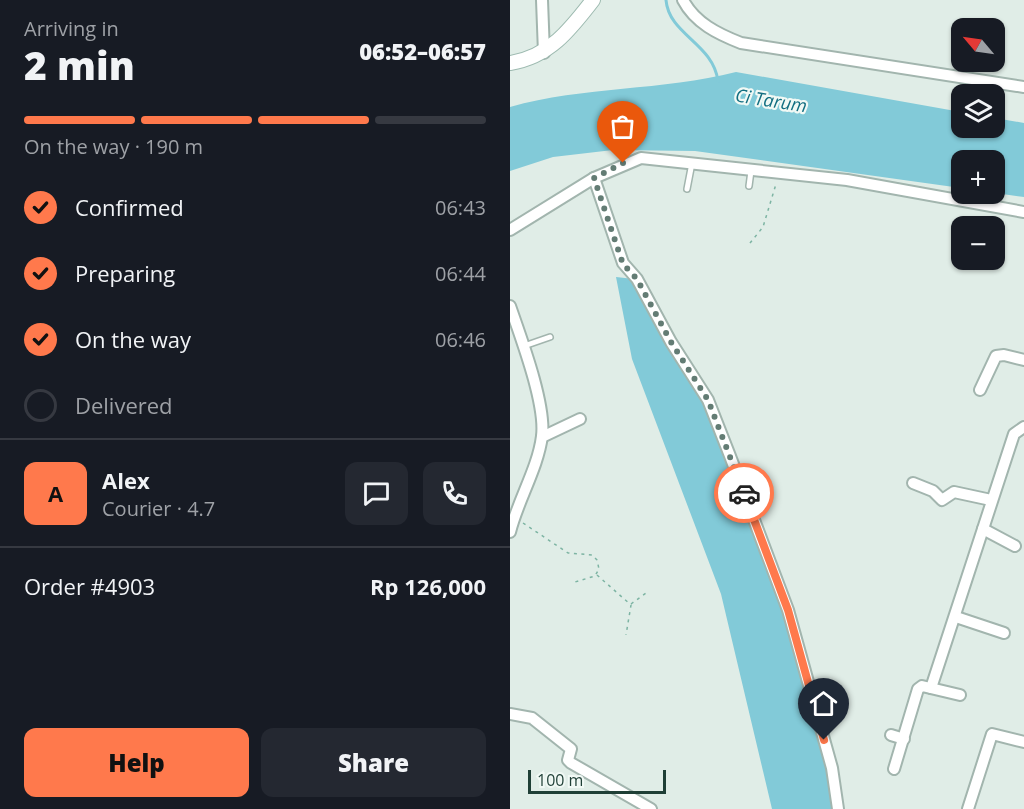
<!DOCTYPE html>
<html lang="en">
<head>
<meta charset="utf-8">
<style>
	:root { --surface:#171b24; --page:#242831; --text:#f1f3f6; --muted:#9ea1a6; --line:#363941; --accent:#ff794c }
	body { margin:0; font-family:"Open Sans",sans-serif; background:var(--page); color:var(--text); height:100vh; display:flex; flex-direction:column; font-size:22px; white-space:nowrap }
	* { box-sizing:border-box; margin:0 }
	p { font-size:20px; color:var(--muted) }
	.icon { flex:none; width:33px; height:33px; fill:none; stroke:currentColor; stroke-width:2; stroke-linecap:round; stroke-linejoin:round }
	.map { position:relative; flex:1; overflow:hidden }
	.details { display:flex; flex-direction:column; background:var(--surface); width:510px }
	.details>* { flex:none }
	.needle { width:39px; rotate:299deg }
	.tools { position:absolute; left:441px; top:18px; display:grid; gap:12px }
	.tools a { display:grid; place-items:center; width:54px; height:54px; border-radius:12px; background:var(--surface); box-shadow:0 2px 4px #0004; font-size:30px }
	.scale { position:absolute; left:18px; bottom:15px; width:138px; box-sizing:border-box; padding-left:6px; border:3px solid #1f3f36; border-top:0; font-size:16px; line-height:21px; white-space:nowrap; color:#1f3f36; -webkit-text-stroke:4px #f1f9f5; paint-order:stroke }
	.pin { position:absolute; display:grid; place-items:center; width:51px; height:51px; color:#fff; margin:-62px -26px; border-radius:50% 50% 50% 0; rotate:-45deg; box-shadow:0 0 6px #0007 }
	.pin .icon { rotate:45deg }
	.courier { position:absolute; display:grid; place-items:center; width:60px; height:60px; margin:-30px; border:4px solid #ff794c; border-radius:50%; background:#fff; color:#222; box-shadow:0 2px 8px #0007 }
	.head em { font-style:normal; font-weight:800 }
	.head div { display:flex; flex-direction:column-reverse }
	.head { display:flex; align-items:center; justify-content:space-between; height:102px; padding:0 24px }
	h1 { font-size:39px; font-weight:800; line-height:45px }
	.bar { display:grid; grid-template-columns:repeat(4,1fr); gap:9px 6px; align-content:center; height:72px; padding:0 24px }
	.bar i { height:8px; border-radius:4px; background:var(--line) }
	.bar .active { background:var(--accent) }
	.bar p { grid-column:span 4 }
	.line { display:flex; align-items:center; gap:15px; padding:0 24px; border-top:2px solid var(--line) }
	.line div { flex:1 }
	.round { display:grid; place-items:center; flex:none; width:63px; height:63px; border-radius:12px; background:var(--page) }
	ol { padding:0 24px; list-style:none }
	li { display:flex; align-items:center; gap:18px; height:66px }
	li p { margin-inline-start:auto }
	li .icon { padding:6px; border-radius:50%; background:var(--accent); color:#111; stroke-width:4 }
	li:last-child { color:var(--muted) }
	li i { width:33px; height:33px; border:3px solid var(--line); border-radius:50% }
	.action { display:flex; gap:12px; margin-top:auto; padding:12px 24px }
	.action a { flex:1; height:69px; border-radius:12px; background:var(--accent); color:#111; font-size:24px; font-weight:800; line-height:69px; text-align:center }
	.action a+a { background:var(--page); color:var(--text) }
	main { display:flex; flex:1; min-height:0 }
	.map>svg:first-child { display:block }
	.water { fill:#82cad8 }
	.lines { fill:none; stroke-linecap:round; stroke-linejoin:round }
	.stream { stroke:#82cad8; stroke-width:3 }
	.service-casing { stroke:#a2b5ae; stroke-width:8 }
	.minor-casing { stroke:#a2b5ae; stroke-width:14 }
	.secondary-casing { stroke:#9dbab0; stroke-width:16 }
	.path { stroke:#7db4a3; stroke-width:1.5; stroke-dasharray:3 4.5; stroke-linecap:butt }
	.service { stroke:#fff; stroke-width:5 }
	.minor { stroke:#fff; stroke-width:10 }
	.secondary { stroke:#fff; stroke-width:14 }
	.done { stroke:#637c74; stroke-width:6; stroke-dasharray:0 10.8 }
	.route { stroke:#ff794c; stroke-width:8 }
	.labels { text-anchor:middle; stroke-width:4.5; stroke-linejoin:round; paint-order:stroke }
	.water-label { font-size:18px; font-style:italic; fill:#126e81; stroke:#f1f9f5 }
</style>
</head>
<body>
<main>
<section class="details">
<div class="head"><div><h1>2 min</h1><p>Arriving in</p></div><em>06:52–06:57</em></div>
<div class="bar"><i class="active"></i><i class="active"></i><i class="active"></i><i></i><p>On the way · 190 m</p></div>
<ol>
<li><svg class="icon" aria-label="check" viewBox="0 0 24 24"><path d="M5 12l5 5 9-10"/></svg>Confirmed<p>06:43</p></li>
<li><svg class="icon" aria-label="check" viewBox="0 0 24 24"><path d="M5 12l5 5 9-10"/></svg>Preparing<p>06:44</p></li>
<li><svg class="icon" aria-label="check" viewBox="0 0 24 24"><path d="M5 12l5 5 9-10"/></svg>On the way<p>06:46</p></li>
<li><i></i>Delivered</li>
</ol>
<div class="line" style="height:108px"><b class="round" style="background:var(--accent);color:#111">A</b><div><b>Alex</b><p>Courier · 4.7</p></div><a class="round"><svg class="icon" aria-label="chat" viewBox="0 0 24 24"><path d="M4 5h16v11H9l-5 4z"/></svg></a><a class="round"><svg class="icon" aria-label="phone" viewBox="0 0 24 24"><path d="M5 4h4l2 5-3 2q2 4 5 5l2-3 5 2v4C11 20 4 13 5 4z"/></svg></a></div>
<div class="line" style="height:78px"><div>Order #4903</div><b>Rp 126,000</b></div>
<div class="action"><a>Help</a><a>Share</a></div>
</section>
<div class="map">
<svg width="514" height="809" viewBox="0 0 514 809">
	<rect width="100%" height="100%" fill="#e0ede7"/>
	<!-- water -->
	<g class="water">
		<path d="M226 72 451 112 452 128H484L485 118 514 123V197L485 193 484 160H452L451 188 185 151 103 150 43 157 0 171V107C74 86 152 91 226 72Z"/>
		<polygon points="106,277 124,279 157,347 183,382 200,417 283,636 293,685 316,760 325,809 262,809 211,594 122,359"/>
	</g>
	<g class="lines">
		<!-- stream -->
		<path class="stream" d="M156 0C159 35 203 43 208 81"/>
		<!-- service casing -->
		<g class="service-casing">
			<g id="service">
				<polyline points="239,186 241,171"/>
				<polyline points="177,189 182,163"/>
				<polyline points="14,346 40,337"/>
			</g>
		</g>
		<!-- minor casing -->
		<g class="minor-casing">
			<g id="minor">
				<polyline points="32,0 34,53"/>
				<path d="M173 0C185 23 208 34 231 43L514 87"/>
				<polyline points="84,178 113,263 127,279 161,342 198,400 220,456 278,610 322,768 328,809"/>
				<polyline points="0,230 84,178 131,158 337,180 514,212"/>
				<path d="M0 306C11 338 36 404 32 436 28 468 8 500 0 532"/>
				<polyline points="470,390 486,356 494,355 514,360"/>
				<polyline points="32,437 70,419"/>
				<polyline points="403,483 423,491 432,500 444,492 481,500"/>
				<polyline points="473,529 505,546"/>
				<polyline points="446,617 494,633"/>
				<polyline points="421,688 504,434 514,427"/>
				<polyline points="0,714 22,718 61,749 58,760 61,763 141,809"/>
				<polyline points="381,735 394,739"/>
				<polyline points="384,769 408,689 412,686 450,695"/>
				<polyline points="458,809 482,734 514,742"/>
			</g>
		</g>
		<!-- secondary casing -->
		<g class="secondary-casing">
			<path id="secondary" d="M0 63C39 57 60 30 83 0"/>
		</g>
		<!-- path -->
		<g class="path">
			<polyline points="240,243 253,227 266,184"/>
			<polyline points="13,523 58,553 82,555 87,560 89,569 85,576 65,582"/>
			<polyline points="87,575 121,605 116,635"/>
			<polyline points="121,604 136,593"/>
		</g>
		<!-- service -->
		<use href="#service" class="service"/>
		<!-- minor -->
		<use href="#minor" class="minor"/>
		<!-- secondary -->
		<use href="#secondary" class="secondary"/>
	</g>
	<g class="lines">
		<!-- done -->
		<polyline class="done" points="113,163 84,178 113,264 127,279 161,342 198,400 234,493"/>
		<!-- route -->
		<polyline class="route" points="234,493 278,610 314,740"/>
	</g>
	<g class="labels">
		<!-- water labels -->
		<g class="water-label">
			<text transform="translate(261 101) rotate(9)" y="6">Ci Tarum</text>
		</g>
	</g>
</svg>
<div class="tools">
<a><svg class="needle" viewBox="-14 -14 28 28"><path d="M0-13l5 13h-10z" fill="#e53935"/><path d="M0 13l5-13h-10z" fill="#9ea1a6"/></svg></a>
<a><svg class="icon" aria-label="layers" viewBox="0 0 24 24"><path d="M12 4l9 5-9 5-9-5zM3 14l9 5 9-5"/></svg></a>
<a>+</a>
<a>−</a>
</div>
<div class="scale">100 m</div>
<div class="pin" style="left:113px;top:163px;background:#ea580c"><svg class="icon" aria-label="bag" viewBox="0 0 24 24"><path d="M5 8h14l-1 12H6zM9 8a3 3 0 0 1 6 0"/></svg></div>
<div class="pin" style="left:314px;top:740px;background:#1f2937"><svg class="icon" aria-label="home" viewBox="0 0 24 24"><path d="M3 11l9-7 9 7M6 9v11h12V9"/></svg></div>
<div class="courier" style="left:234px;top:493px"><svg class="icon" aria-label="car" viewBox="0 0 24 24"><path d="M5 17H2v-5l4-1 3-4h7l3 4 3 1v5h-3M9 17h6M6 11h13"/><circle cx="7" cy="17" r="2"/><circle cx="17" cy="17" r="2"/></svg></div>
</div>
</main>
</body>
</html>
